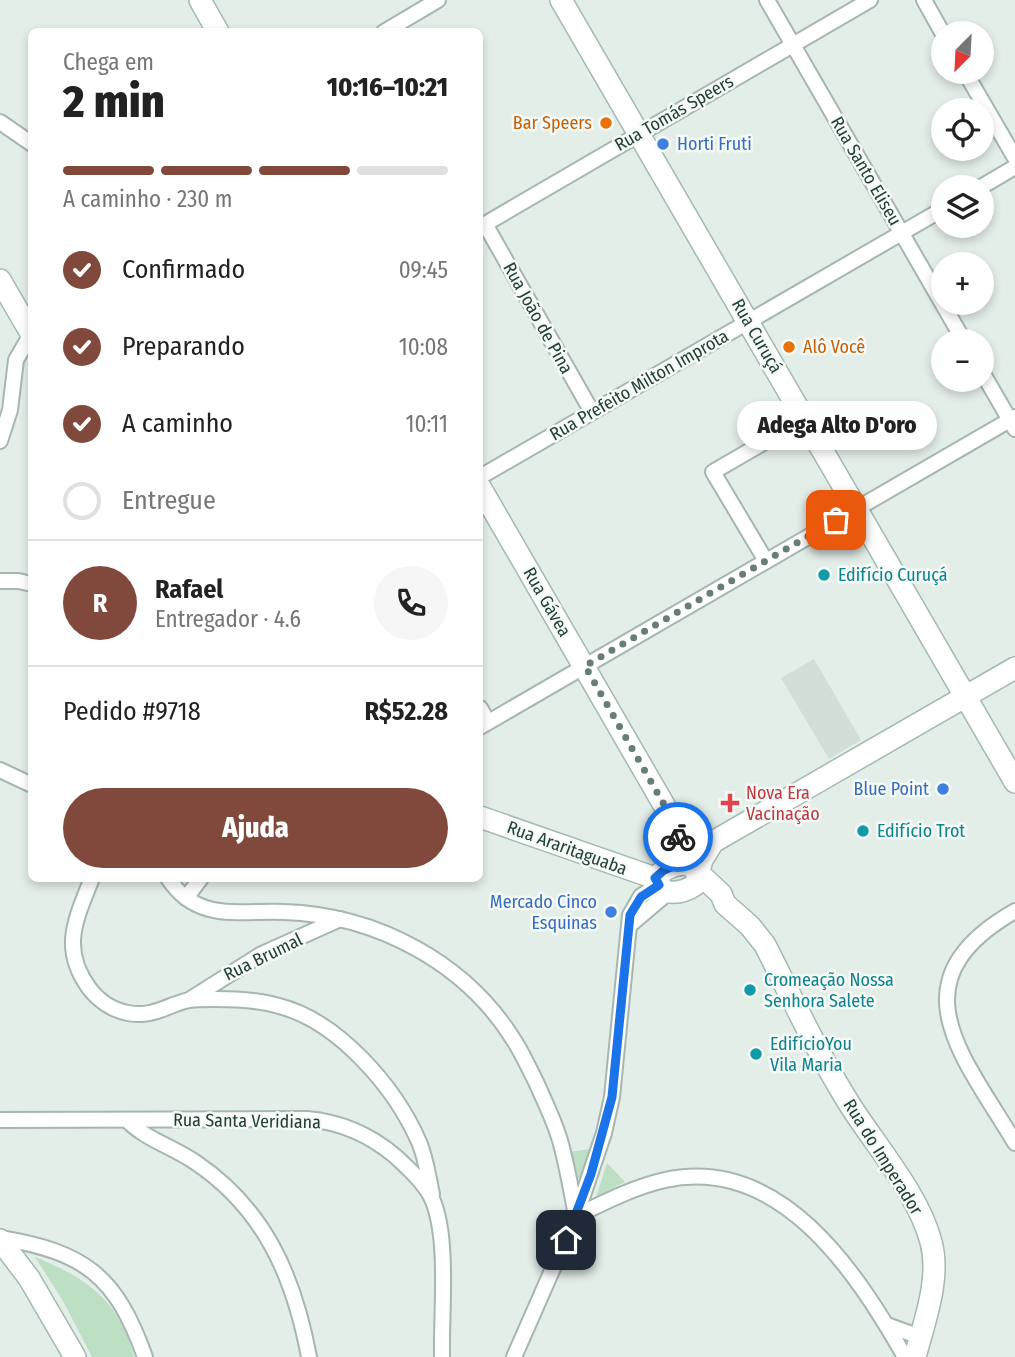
<!DOCTYPE html>
<html lang="pt">
<head>
<meta charset="utf-8">
<style>
	:root { --surface:#fff; --page:#f6f6f6; --text:#222; --muted:#767676; --line:#e0e0e0; --accent:#81493c }
	body { margin:0; font-family:"Fira Sans Condensed",sans-serif; background:var(--page); color:var(--text); height:100vh; display:flex; flex-direction:column; font-size:26px; white-space:nowrap }
	* { box-sizing:border-box; margin:0 }
	p { font-size:23px; color:var(--muted) }
	.icon { flex:none; width:38px; height:38px; fill:none; stroke:currentColor; stroke-width:2; stroke-linecap:round; stroke-linejoin:round }
	.map { position:relative; flex:1; overflow:hidden }
	.panel { position:absolute; left:28px; top:28px; width:455px; height:854px; display:flex; flex-direction:column; background:var(--surface); border-radius:10px; box-shadow:0 4px 10px #0003 }
	.panel>* { flex:none }
	.needle { width:46px; rotate:204deg }
	.buttons { position:absolute; left:931px; top:21px; display:grid; gap:14px }
	.buttons a { display:grid; place-items:center; width:63px; height:63px; border-radius:50%; background:var(--surface); box-shadow:0 4px 10px #0003; font-size:35px }
	.pin { position:absolute; display:grid; place-items:center; width:60px; height:60px; color:#fff; margin:-30px; border-radius:14px; box-shadow:0 4px 10px #0006 }
	.courier { position:absolute; display:grid; place-items:center; width:70px; height:70px; margin:-35px; border:5px solid #1a73e8; border-radius:50%; background:#fff; color:#222; box-shadow:0 2px 9px #0007 }
	.bubble { position:absolute; height:49px; border-radius:24px; background:var(--surface); box-shadow:0 4px 10px #0003; font-size:23px; font-weight:800; line-height:49px; text-align:center }
	.head em { font-style:normal; font-weight:800 }
	.head div { display:flex; flex-direction:column-reverse }
	.head { display:flex; align-items:center; justify-content:space-between; height:119px; padding:0 35px }
	h1 { font-size:46px; font-weight:800; line-height:52px }
	.bar { display:grid; grid-template-columns:repeat(4,1fr); gap:10px 7px; align-content:center; height:84px; padding:0 35px }
	.bar i { height:9px; border-radius:5px; background:var(--line) }
	.bar .active { background:var(--accent) }
	.bar p { grid-column:span 4 }
	.line { display:flex; align-items:center; gap:18px; padding:0 35px; border-top:2px solid var(--line) }
	.line div { flex:1 }
	.round { display:grid; place-items:center; flex:none; width:74px; height:74px; border-radius:37px; background:var(--page) }
	ol { padding:0 35px; list-style:none }
	li { display:flex; align-items:center; gap:21px; height:77px }
	li p { margin-inline-start:auto }
	li .icon { padding:7px; border-radius:50%; background:var(--accent); color:#fff; stroke-width:4 }
	li:last-child { color:var(--muted) }
	li i { width:38px; height:38px; border:4px solid var(--line); border-radius:50% }
	.action { display:flex; gap:14px; margin-top:auto; padding:14px 35px }
	.action a { flex:1; height:80px; border-radius:42px; background:var(--accent); color:#fff; font-size:28px; font-weight:800; line-height:80px; text-align:center }
	.map>svg:first-child { display:block }
	.built { fill:#d2ded8 }
	.green { fill:#bddfc4 }
	.lines { fill:none; stroke-linecap:round; stroke-linejoin:round }
	.street-casing { stroke:#a6b6b0; stroke-width:18 }
	.secondary-casing { stroke:#a2bab0; stroke-width:24 }
	.street { stroke:#fff; stroke-width:14 }
	.secondary { stroke:#fff; stroke-width:21 }
	.done { stroke:#677d75; stroke-width:7; stroke-dasharray:0 12.6 }
	.route { stroke:#1a73e8; stroke-width:9 }
	.food-dot { fill:#e8710a; stroke:#f5faf7; stroke-width:2.5 }
	.shop-dot { fill:#3f7fe0; stroke:#f5faf7; stroke-width:2.5 }
	.culture-dot { fill:#0f9aa8; stroke:#f5faf7; stroke-width:2.5 }
	.health-dot { fill:#e0444e; stroke:#f5faf7; stroke-width:2.5 }
	.labels { text-anchor:middle; stroke-width:5; stroke-linejoin:round; paint-order:stroke }
	.street-label { font-size:18px; fill:#234037; stroke:#f5faf7 }
	.food-label { font-size:18px; fill:#c56008; stroke:#f5faf7; text-anchor:end }
	.shop-label { font-size:18px; fill:#366cbe; stroke:#f5faf7; text-anchor:end }
	.culture-label { font-size:18px; fill:#0d838f; stroke:#f5faf7; text-anchor:start }
	.health-label { font-size:18px; fill:#be3a42; stroke:#f5faf7; text-anchor:start }
</style>
</head>
<body>
<div class="map">
<svg width="1015" height="1357" viewBox="0 0 1015 1357">
	<rect width="100%" height="100%" fill="#e4eee9"/>
	<!-- built -->
	<polygon class="built" points="814,659 861,740 829,759 781,678"/>
	<!-- green -->
	<g class="green">
		<polygon points="590,1149 580,1183 570,1152"/>
		<polygon points="607,1163 625,1182 596,1197"/>
		<path d="M35 1257C86 1278 120 1300 134 1357H92L63 1301Z"/>
	</g>
	<g class="lines">
		<!-- street casing -->
		<g class="street-casing">
			<g id="street">
				<polyline points="767,0 964,341"/>
				<polyline points="924,0 943,34"/>
				<polyline points="384,32 438,0"/>
				<polyline points="965,72 1015,158"/>
				<polyline points="0,122 32,144"/>
				<polyline points="981,187 1015,167"/>
				<polyline points="485,224 592,412"/>
				<polyline points="480,227 870,0"/>
				<polyline points="982,372 1015,429"/>
				<polyline points="0,441 10,410 16,360 31,334"/>
				<polyline points="480,477 943,209"/>
				<polyline points="766,561 713,472 804,419"/>
				<polyline points="0,581 18,581 32,584"/>
				<polyline points="480,708 488,722"/>
				<polyline points="480,727 1015,417"/>
				<polyline points="0,770 32,785"/>
				<path d="M92 878C76 919 60 948 89 988 98 1000 112 1010 128 1013 153 1018 167 1005 189 1000 197 999 207 999 215 999 236 999 259 1000 279 1006 338 1021 395 1087 419 1142 426 1158 428 1176 432 1194"/>
				<path d="M168 878C197 923 240 910 284 912 376 915 466 962 515 1042 523 1055 530 1070 537 1084 546 1105 557 1126 562 1148 568 1171 572 1194 576 1216 605 1202 634 1187 665 1180 780 1155 856 1271 905 1357"/>
				<polyline points="186,898 201,878"/>
				<path d="M1015 911C893 981 962 1054 1015 1143"/>
				<polyline points="630,925 669,892"/>
				<polyline points="189,1000 260,955 340,919"/>
				<path d="M0 1120 307 1119C341 1122 369 1134 395 1156 408 1168 426 1184 433 1201 449 1241 441 1313 442 1357"/>
				<path d="M127 1120C145 1139 173 1147 195 1162 265 1209 294 1277 309 1357"/>
				<path d="M0 1238C84 1252 116 1275 145 1357"/>
				<polyline points="887,1325 920,1337"/>
				<polyline points="514,1357 576,1216 604,1133 612,1097 630,915 641,896 659,885"/>
			</g>
		</g>
		<!-- secondary casing -->
		<g class="secondary-casing">
			<g id="secondary">
				<polyline points="200,0 218,32"/>
				<polyline points="561,0 1015,782"/>
				<polyline points="0,280 32,335"/>
				<polyline points="480,487 679,831 677,852 671,867"/>
				<polyline points="480,817 655,878"/>
				<path d="M655 878C664 869 677 862 690 865L721 894 725 904 750 926 765 945C792 998 818 1054 850 1105 876 1146 919 1195 931 1242 941 1279 924 1322 915 1357"/>
				<path d="M655 878 664 891C675 894 686 891 695 885L702 860 713 842 1015 668"/>
				<polyline points="0,1240 29,1278 75,1357"/>
			</g>
		</g>
		<!-- street -->
		<use href="#street" class="street"/>
		<!-- secondary -->
		<use href="#secondary" class="secondary"/>
	</g>
	<g class="lines">
		<!-- done -->
		<polyline class="done" points="678,837 678,829 585,666 836,520"/>
		<!-- route -->
		<polyline class="route" points="566,1240 591,1174 612,1097 630,915 641,897 659,885 655,878 664,870 671,867 677,852 678,837"/>
	</g>
	<!-- markers -->
	<g class="food-dot">
		<circle cx="606" cy="123" r="7"/>
		<circle cx="789" cy="347" r="7"/>
	</g>
	<g class="shop-dot">
		<circle cx="663" cy="144" r="7"/>
		<circle cx="943" cy="789" r="7"/>
		<circle cx="611" cy="912" r="7"/>
	</g>
	<g class="culture-dot">
		<circle cx="824" cy="575" r="7"/>
		<circle cx="863" cy="831" r="7"/>
		<circle cx="750" cy="990" r="7"/>
		<circle cx="756" cy="1054" r="7"/>
	</g>
	<path class="health-dot" d="M726.5 792.5h7v7h7v7h-7v7h-7v-7h-7v-7h7z"/>
	<g class="labels">
		<!-- street labels -->
		<g class="street-label">
			<text transform="translate(674 113) rotate(-30)" y="6">Rua Tomás Speers</text>
			<text transform="translate(866 171) rotate(60)" y="6">Rua Santo Eliseu</text>
			<text transform="translate(538 318) rotate(61)" y="6">Rua João de Pina</text>
			<text transform="translate(757 336) rotate(60)" y="6">Rua Curuçá</text>
			<text transform="translate(639 385) rotate(-30)" y="6">Rua Prefeito Milton Improta</text>
			<text transform="translate(547 602) rotate(60)" y="6">Rua Gávea</text>
			<text transform="translate(567 848) rotate(20)" y="6">Rua Araritaguaba</text>
			<text transform="translate(263 957) rotate(-26)" y="6">Rua Brumal</text>
			<text transform="translate(247 1121) rotate(1)" y="6">Rua Santa Veridiana</text>
			<text transform="translate(883 1157) rotate(58)" y="6">Rua do Imperador</text>
		</g>
		<!-- food labels -->
		<g class="food-label">
			<text x="592" y="129">Bar Speers</text>
			<text x="803" y="353" text-anchor="start">Alô Você</text>
		</g>
		<!-- shop labels -->
		<g class="shop-label">
			<text x="677" y="150" text-anchor="start">Horti Fruti</text>
			<text x="929" y="795">Blue Point</text>
			<text x="597" y="908">Mercado Cinco<tspan x="597" dy="21">Esquinas</tspan></text>
		</g>
		<!-- culture labels -->
		<g class="culture-label">
			<text x="838" y="581">Edifício Curuçá</text>
			<text x="877" y="837">Edifício Trot</text>
			<text x="764" y="986">Cromeação Nossa<tspan x="764" dy="21">Senhora Salete</tspan></text>
			<text x="770" y="1050">EdifícioYou<tspan x="770" dy="21">Vila Maria</tspan></text>
		</g>
		<!-- health labels -->
		<g class="health-label">
			<text x="746" y="799">Nova Era<tspan x="746" dy="21">Vacinação</tspan></text>
		</g>
	</g>
</svg>
<div class="buttons">
<a><svg class="needle" viewBox="-14 -14 28 28"><path d="M0-13l5 13h-10z" fill="#e53935"/><path d="M0 13l5-13h-10z" fill="#767676"/></svg></a>
<a><svg class="icon" aria-label="locate" viewBox="0 0 24 24"><circle cx="12" cy="12" r="6"/><path d="M12 2v4M12 18v4M2 12h4M18 12h4"/></svg></a>
<a><svg class="icon" aria-label="layers" viewBox="0 0 24 24"><path d="M12 4l9 5-9 5-9-5zM3 14l9 5 9-5"/></svg></a>
<a>+</a>
<a>−</a>
</div>
<div class="pin" style="left:836px;top:520px;background:#ea580c"><svg class="icon" aria-label="bag" viewBox="0 0 24 24"><path d="M5 8h14l-1 12H6zM9 8a3 3 0 0 1 6 0"/></svg></div>
<div class="pin" style="left:566px;top:1240px;background:#1f2937"><svg class="icon" aria-label="home" viewBox="0 0 24 24"><path d="M3 11l9-7 9 7M6 9v11h12V9"/></svg></div>
<div class="courier" style="left:678px;top:837px"><svg class="icon" aria-label="bike" viewBox="0 0 24 24"><circle cx="6" cy="16" r="4"/><circle cx="18" cy="16" r="4"/><path d="M6 16l4-8h5l3 8M10 8l3 8H6M13 5h3"/></svg></div>
<div class="bubble" style="left:737px;top:401px;width:200px">Adega Alto D'oro</div>
<section class="panel">
<div class="head"><div><h1>2 min</h1><p>Chega em</p></div><em>10:16–10:21</em></div>
<div class="bar"><i class="active"></i><i class="active"></i><i class="active"></i><i></i><p>A caminho · 230 m</p></div>
<ol>
<li><svg class="icon" aria-label="check" viewBox="0 0 24 24"><path d="M5 12l5 5 9-10"/></svg>Confirmado<p>09:45</p></li>
<li><svg class="icon" aria-label="check" viewBox="0 0 24 24"><path d="M5 12l5 5 9-10"/></svg>Preparando<p>10:08</p></li>
<li><svg class="icon" aria-label="check" viewBox="0 0 24 24"><path d="M5 12l5 5 9-10"/></svg>A caminho<p>10:11</p></li>
<li><i></i>Entregue</li>
</ol>
<div class="line" style="height:126px"><b class="round" style="background:var(--accent);color:#fff">R</b><div><b>Rafael</b><p>Entregador · 4.6</p></div><a class="round"><svg class="icon" aria-label="phone" viewBox="0 0 24 24"><path d="M5 4h4l2 5-3 2q2 4 5 5l2-3 5 2v4C11 20 4 13 5 4z"/></svg></a></div>
<div class="line" style="height:91px"><div>Pedido #9718</div><b>R$52.28</b></div>
<div class="action"><a>Ajuda</a></div>
</section>
</div>
</body>
</html>
